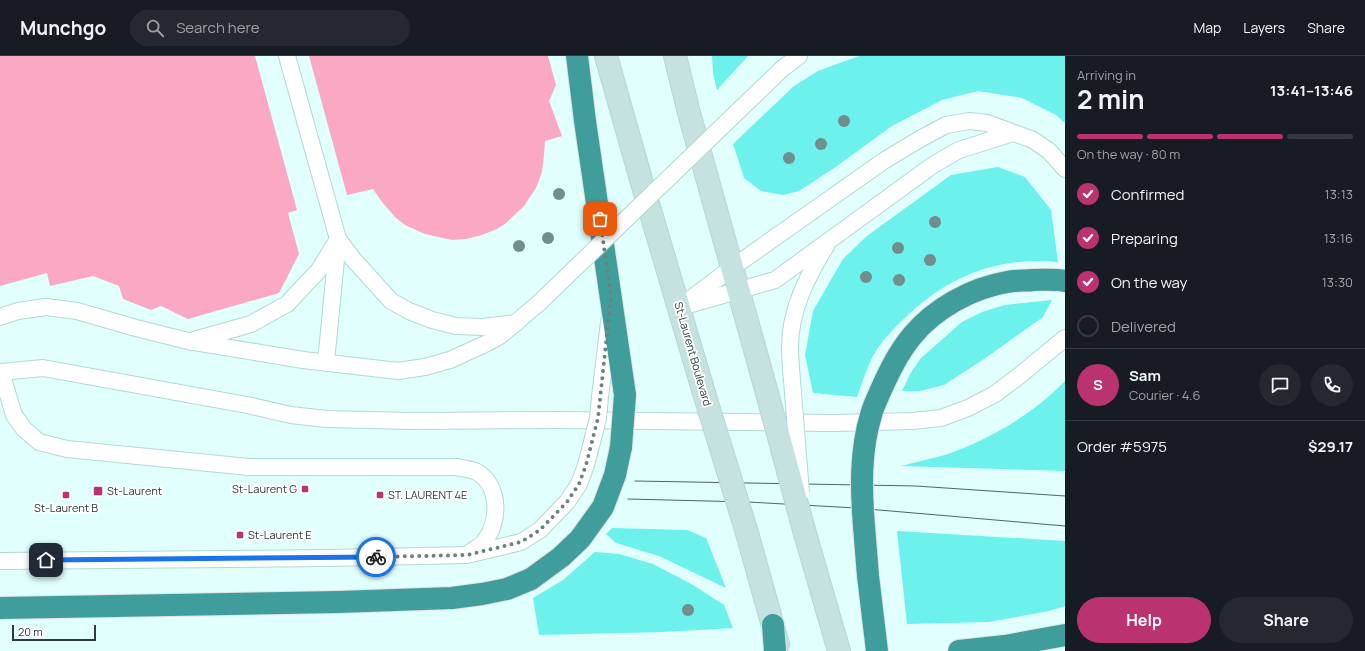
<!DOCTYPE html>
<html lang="en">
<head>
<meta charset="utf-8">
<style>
	:root { --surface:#171b24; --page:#242831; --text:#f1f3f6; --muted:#9ea1a6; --line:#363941; --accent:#ba3270 }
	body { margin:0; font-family:Manrope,sans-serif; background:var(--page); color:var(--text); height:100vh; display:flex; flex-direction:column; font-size:15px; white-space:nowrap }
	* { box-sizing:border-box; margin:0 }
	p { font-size:13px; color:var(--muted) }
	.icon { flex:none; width:22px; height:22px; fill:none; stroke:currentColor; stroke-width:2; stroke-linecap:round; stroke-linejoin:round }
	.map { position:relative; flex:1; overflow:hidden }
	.side { display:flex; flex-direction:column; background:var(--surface); width:300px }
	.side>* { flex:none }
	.scale { position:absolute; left:12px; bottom:10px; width:84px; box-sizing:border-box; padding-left:4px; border:2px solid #2d3c3b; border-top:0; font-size:11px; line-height:14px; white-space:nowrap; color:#2d3c3b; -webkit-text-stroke:3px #fff; paint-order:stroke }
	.pin { position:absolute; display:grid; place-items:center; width:34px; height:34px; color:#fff; margin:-17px; border-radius:8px; box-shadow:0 2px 6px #0006 }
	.courier { position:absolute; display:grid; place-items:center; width:40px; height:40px; margin:-20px; border:3px solid #1a73e8; border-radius:50%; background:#fff; color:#222; box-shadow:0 1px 5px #0007 }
	.summary em { font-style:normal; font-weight:700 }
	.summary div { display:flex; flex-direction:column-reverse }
	.summary { display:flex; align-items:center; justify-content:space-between; height:68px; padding:0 12px }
	h1 { font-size:26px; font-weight:700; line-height:30px }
	.bar { display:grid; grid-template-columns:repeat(4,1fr); gap:6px 4px; align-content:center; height:48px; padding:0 12px }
	.bar i { height:5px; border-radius:3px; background:var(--line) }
	.bar .selected { background:var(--accent) }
	.bar p { grid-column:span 4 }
	.line { display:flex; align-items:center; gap:10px; padding:0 12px; border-top:1px solid var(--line) }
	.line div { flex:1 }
	.round { display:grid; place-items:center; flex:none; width:42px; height:42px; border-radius:21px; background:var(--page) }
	ol { padding:0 12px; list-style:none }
	li { display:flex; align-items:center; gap:12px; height:44px }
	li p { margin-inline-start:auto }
	li .icon { padding:4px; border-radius:50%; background:var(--accent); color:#fff; stroke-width:4 }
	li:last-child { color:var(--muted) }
	li i { width:22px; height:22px; border:2px solid var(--line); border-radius:50% }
	.cta { display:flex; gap:8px; margin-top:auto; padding:8px 12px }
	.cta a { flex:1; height:46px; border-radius:24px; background:var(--accent); color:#fff; font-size:16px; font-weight:700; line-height:46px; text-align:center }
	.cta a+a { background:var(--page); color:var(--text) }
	header { display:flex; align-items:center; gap:24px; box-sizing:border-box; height:56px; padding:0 20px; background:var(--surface); border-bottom:1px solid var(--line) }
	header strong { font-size:19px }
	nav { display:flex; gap:22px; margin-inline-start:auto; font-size:14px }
	.search { width:280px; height:36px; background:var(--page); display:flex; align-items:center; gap:10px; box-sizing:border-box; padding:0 14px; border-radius:22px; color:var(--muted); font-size:15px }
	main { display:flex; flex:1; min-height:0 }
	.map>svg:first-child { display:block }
	.green { fill:#6cf1ed }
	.building { fill:#faa8c4 }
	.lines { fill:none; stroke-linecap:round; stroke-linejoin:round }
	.lane-casing { stroke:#b2d8d6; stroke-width:18 }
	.secondary-casing { stroke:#b2d8d6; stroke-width:24 }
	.highway-casing { stroke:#e2e4e4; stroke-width:24 }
	.lane { stroke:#fff; stroke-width:16 }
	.secondary { stroke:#c5e2e1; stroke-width:22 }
	.highway { stroke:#3f9e9b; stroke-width:22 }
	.tram { stroke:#516362; stroke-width:1 }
	.lane-bridge-casing { stroke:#b2d8d6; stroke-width:18; stroke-linecap:butt }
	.secondary-bridge-casing { stroke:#b2d8d6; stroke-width:24; stroke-linecap:butt }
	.highway-bridge-casing { stroke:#e2e4e4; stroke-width:24; stroke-linecap:butt }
	.lane-bridge { stroke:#fff; stroke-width:16 }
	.secondary-bridge { stroke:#c5e2e1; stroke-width:22 }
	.highway-bridge { stroke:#3f9e9b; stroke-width:22 }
	.tree { fill:#718d8c }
	.done { stroke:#6c807f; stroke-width:4; stroke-dasharray:0 7.2 }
	.route { stroke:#1a73e8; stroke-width:5 }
	.poi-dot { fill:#ba3270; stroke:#fff; stroke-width:1.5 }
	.labels { text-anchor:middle; stroke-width:3.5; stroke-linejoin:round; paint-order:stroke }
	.street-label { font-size:11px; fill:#2d3c3b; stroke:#fff }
	.poi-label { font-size:11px; fill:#2d3c3b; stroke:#fff; text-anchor:start }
</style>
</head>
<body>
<header>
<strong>Munchgo</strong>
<div class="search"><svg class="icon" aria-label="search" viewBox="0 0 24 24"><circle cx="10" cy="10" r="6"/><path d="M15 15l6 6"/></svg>Search here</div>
<nav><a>Map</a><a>Layers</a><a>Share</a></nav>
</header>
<main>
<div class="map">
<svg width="1065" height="595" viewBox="0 0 1065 595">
	<rect width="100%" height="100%" fill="#e0fffd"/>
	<!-- green -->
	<g class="green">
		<polygon points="712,0 748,0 717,34 713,17"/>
		<polygon points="859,0 1065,0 1065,67 1056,59 1022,42 978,35 942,44 892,70 837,110 799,135 783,139 761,135 744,122 733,88 794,30 818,15"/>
		<path d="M998 111 1025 121 1051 154 1058 206C1000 200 950 219 908 259 896 270 882 284 874 298 867 311 862 327 857 341L813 337 805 299 813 255 843 203 867 180 951 119Z"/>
		<polygon points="1052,244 1043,261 984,303 944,329 920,335 902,335 910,318 921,302 962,266 982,256 1005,249"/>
		<path d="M1065 325V415L901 410C915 406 931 403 945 399 990 383 1032 359 1065 325Z"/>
		<polygon points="612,472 687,474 706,482 726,532 659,500 616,487 606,478"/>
		<polygon points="897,475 1065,485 1065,550 1049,555 989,566 907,568"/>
		<polygon points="595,496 619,498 653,508 693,529 724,549 733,572 663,576 539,579 533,542 563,524"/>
	</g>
	<!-- building -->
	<g class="building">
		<polygon points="0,0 255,0 297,154 288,157 299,198 279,237 188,263 161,250 151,254 123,243 119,230 93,220 50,230 47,217 0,230"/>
		<polygon points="309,0 548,0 556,29 549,45 562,80 545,85 544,99 542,116 536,132 524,150 506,167 497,173 482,179 466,183 452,184 425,178 405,169 396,162 382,146 373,133 347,139"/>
	</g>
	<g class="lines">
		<!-- lane casing -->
		<g class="lane-casing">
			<g id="lane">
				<polyline points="287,0 338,183 326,306"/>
				<polyline points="760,34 783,12 799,0"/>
				<polyline points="688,249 775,224 933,109 959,94 1013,77"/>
				<polyline points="680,251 733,211 885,104 920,83 946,69 969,65 987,67 1033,84 1049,95 1065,113"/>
				<polyline points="0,261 18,255 46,251 77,255 136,272 188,285 303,304 398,315 425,311 450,304 485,288 500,280 539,247"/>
				<polyline points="194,284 251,268 287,248 319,214 338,183 353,203 391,245 409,255 432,264 456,270 482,271 516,267"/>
				<polyline points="0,316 43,312 247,349 291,359 326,363 412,365 559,364 832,367 912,365 941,362 968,352 995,338 1019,320 1065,282"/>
				<path d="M1 316 14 359 24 373 39 386 67 393 249 411H456C462 412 471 413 477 416 501 430 500 468 483 487 479 491 473 494 468 498"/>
				<path d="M793 337C792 322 790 306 790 291 790 254 807 221 826 190"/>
				<polyline points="600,341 609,266"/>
				<polyline points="0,505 328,502 467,499 521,486 540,474 567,446 579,428 586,409 591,390"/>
			</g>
		</g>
		<!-- secondary casing -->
		<g class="secondary-casing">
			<g id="secondary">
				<polyline points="606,0 642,127 704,337"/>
				<polyline points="675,0 689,57 767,337"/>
				<polyline points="804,474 839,595"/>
				<polyline points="747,477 778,588"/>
			</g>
		</g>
		<!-- highway casing -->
		<g class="highway-casing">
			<g id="highway">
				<polyline points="577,0 585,65 625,339"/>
				<path d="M880 336C889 316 898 297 912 280 935 252 972 232 1007 226 1016 224 1025 225 1034 224 1045 224 1055 223 1065 225"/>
				<polyline points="864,470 868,520 877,595"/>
				<polyline points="0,552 339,546 452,542 482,538 507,533 531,523 561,501 580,483 603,451 615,419 621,391"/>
				<polyline points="773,569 775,595"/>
				<polyline points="959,595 1005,590 1065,579"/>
			</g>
		</g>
		<!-- lane -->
		<use href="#lane" class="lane"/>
		<!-- secondary -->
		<use href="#secondary" class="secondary"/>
		<!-- highway -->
		<use href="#highway" class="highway"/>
		<!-- tram -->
		<g class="tram">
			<polyline points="635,425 916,430 1065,440"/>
			<polyline points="628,443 748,446 856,452 1065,470"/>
		</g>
		<!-- lane-bridge casing -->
		<g class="lane-bridge-casing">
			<g id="lane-bridge">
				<polyline points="539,247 760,34"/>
				<polyline points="793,337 801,437"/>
				<polyline points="591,390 598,362 600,341"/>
			</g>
		</g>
		<!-- secondary-bridge casing -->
		<g class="secondary-bridge-casing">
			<g id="secondary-bridge">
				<polyline points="704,337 747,477"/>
				<polyline points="767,337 804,474"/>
			</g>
		</g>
		<!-- highway-bridge casing -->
		<g class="highway-bridge-casing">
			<g id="highway-bridge">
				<polyline points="621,391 625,339"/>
				<path d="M864 470C861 433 860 395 871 359 873 351 877 343 880 336"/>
			</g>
		</g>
		<!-- lane-bridge -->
		<use href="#lane-bridge" class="lane-bridge"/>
		<!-- secondary-bridge -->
		<use href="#secondary-bridge" class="secondary-bridge"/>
		<!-- highway-bridge -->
		<use href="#highway-bridge" class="highway-bridge"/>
	</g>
	<!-- trees -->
	<g class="tree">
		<circle cx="844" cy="65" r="6"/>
		<circle cx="821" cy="88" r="6"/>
		<circle cx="789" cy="102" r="6"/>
		<circle cx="559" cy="138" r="6"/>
		<circle cx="935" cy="166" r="6"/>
		<circle cx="548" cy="182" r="6"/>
		<circle cx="519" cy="190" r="6"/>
		<circle cx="898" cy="192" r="6"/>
		<circle cx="930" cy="204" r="6"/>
		<circle cx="866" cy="221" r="6"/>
		<circle cx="899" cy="224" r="6"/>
		<circle cx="688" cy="554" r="6"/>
	</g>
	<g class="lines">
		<!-- done -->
		<polyline class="done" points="376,501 467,499 521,486 540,474 567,446 579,428 586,409 598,362 611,241 600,163"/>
		<!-- route -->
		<polyline class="route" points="46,504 376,501"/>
	</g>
	<!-- markers -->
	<g class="poi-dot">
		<rect x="301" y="429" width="8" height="8" rx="2"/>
		<rect x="93" y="430" width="10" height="10" rx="2"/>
		<rect x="62" y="435" width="8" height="8" rx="2"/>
		<rect x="376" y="435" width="8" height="8" rx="2"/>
		<rect x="236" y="475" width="8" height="8" rx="2"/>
	</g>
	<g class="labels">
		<!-- street labels -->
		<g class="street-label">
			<text transform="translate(693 298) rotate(74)" y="4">St-Laurent Boulevard</text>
		</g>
		<!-- poi labels -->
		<g class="poi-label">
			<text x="297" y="437" text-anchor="end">St-Laurent G</text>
			<text x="107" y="439">St-Laurent</text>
			<text x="388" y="443">ST. LAURENT 4E</text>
			<text x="66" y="456" text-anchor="middle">St-Laurent B</text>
			<text x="248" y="483">St-Laurent E</text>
		</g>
	</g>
</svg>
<div class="scale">20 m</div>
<div class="pin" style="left:600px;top:163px;background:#ea580c"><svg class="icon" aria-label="bag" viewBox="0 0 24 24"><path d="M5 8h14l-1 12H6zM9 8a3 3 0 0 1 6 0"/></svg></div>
<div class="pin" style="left:46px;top:504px;background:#1f2937"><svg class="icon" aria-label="home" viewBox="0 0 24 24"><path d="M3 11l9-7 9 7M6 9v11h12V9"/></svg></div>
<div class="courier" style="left:376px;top:501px"><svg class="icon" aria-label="bike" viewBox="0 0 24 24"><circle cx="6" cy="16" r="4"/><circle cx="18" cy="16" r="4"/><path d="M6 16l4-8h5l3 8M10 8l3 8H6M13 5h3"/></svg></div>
</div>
<section class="side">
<div class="summary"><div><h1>2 min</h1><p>Arriving in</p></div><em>13:41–13:46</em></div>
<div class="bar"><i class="selected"></i><i class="selected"></i><i class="selected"></i><i></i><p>On the way · 80 m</p></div>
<ol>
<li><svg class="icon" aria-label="check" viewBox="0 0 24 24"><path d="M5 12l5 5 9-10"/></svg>Confirmed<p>13:13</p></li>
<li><svg class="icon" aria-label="check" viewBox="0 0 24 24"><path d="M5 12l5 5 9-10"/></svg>Preparing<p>13:16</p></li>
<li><svg class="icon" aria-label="check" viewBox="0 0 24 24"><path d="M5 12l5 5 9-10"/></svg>On the way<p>13:30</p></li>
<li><i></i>Delivered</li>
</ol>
<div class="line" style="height:72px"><b class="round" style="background:var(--accent);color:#fff">S</b><div><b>Sam</b><p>Courier · 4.6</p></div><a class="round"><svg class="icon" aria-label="chat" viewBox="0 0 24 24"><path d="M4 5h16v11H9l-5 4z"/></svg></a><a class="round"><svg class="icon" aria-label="phone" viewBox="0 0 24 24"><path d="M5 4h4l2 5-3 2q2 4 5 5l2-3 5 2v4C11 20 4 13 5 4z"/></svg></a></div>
<div class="line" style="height:52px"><div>Order #5975</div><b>$29.17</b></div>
<div class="cta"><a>Help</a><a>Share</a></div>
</section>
</main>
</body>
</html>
